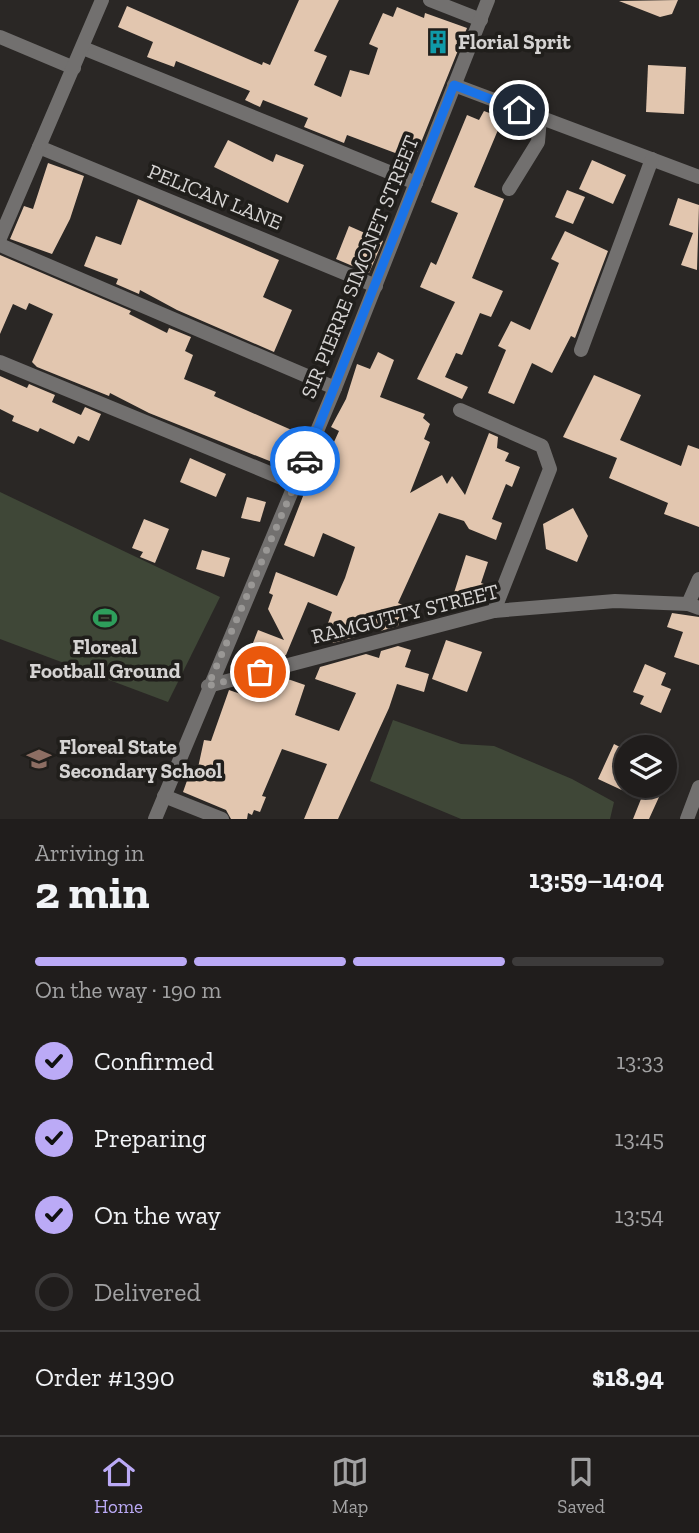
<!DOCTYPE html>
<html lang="en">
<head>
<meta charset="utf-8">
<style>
	:root { --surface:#201d1c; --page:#2d2a29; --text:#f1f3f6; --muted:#a2a2a3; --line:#3d3b3b; --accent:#bbaaf6 }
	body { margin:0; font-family:"Zilla Slab",serif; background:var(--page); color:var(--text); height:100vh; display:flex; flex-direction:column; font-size:26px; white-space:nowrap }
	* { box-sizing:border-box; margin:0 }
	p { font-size:23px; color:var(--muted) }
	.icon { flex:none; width:38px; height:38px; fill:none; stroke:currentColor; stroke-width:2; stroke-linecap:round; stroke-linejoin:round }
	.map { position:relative; height:819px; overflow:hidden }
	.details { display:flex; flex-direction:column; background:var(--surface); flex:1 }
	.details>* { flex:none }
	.controls { position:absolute; left:614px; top:735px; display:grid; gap:14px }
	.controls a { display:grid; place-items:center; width:63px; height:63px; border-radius:50%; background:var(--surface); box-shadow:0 4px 10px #0003,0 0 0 2px var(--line); font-size:35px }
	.pin { position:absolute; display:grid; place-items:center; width:60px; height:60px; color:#fff; margin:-30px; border:4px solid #fff; border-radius:50%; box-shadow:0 2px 7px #0007 }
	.courier { position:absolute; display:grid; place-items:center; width:70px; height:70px; margin:-35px; border:5px solid #1a73e8; border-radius:50%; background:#fff; color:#222; box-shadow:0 2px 9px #0007 }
	.overview em { font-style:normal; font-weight:700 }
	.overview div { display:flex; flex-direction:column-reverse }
	.overview { display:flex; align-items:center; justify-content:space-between; height:119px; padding:0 35px }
	h1 { font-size:46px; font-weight:700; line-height:52px }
	.bar { display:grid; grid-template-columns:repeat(4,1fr); gap:10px 7px; align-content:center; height:84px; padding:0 35px }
	.bar i { height:9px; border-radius:5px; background:var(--line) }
	.bar .active { background:var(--accent) }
	.bar p { grid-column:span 4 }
	.line { display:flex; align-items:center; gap:18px; padding:0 35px; border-top:2px solid var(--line) }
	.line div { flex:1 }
	ol { padding:0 35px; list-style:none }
	li { display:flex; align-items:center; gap:21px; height:77px }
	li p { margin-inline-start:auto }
	li .icon { padding:7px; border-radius:50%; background:var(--accent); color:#111; stroke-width:4 }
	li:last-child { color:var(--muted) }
	li i { width:38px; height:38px; border:4px solid var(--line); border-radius:50% }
	.tab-bar { display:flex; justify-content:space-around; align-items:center; height:98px; border-top:2px solid var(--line); background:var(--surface); font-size:19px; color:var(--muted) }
	.tab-bar a { display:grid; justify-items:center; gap:4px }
	.tab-bar .active { color:var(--accent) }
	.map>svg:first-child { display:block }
	.green { fill:#3f4737 }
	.building { fill:#e2c6af }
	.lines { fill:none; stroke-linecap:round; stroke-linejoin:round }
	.minor { stroke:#72706f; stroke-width:14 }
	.done { stroke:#999795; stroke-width:7; stroke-dasharray:0 12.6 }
	.route { stroke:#1a73e8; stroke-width:9 }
	.labels { text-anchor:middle; stroke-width:7; stroke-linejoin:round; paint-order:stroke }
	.poi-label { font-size:21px; font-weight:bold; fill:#d5d3d2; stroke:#201e1b; text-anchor:start }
	.street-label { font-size:21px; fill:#d5d3d2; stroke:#201e1b }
</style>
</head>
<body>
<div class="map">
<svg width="699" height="819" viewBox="0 0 699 819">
	<rect width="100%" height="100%" fill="#2a2725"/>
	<!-- green -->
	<g class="green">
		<polygon points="0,492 220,597 168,702 0,639"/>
		<polygon points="393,720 461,744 494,746 572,779 614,802 610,819 461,819 370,781"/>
	</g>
	<!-- building -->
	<g class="building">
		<polygon points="299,0 339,0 314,51 327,56 314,85 341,97 350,70 369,75 378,48 369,44 383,13 393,17 397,7 424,18 425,13 467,28 414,160 347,135 344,143 304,127 308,118 263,100 260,107 245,100 250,91 176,61 174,67 147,57 153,42 118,27 127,6 262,65 263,62 270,65"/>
		<polygon points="678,0 672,14 660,17 619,1"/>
		<polygon points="648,65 686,67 684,114 646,112"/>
		<polygon points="484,111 503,118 474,187 504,199 472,278 503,291 491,317 480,313 462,355 456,353 445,377 468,387 462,399 417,379 455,302 420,287 431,262 436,265 458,213 431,202 467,115 479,120"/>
		<polygon points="228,140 273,162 276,154 304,165 288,203 214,167"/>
		<polygon points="592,160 626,175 613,204 579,189"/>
		<polygon points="48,163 84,176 70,219 52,254 10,239 24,206 33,209"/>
		<polygon points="567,190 585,197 573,224 555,217"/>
		<polygon points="678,198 699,205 697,270 681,265 693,233 669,225"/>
		<polygon points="138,199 279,260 263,297 292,310 274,352 177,310 140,290 139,294 116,284 118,279 84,266 96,236 121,245"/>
		<polygon points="349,226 383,241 369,273 336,259"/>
		<polygon points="565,231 608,251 575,338 571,336 552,373 532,363 514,404 488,393 506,350 498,346 511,321 530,330 559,263 551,259"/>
		<polygon points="0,255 131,311 129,314 167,333 169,328 191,337 185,351 193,355 184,379 216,392 214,396 303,435 287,468 149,413 110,393 109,396 37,367 32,362 53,314 29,303 26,310 13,304 0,334"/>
		<polygon points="378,352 394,360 380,397 425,414 423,418 430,424 424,439 430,442 410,493 442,475 447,484 452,476 465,495 489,433 498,437 497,448 509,453 505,461 520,467 512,487 506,484 492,519 502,523 496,540 469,529 464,521 439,513 398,603 405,606 398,626 380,631 359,626 355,637 333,643 322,640 332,612 308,602 286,655 276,658 251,648 258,630 284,640 268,609 273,595 269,593 276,572 337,596 345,578 355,547 323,533 314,557 284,545 305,491 312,495 333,455 329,453 339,431 331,427 346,399 357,364 370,369"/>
		<polygon points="594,375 641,395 620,440 681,466 688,445 699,449 699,527 664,514 668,503 609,478 617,458 563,437"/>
		<polygon points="0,376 27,388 29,384 55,395 52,402 81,415 85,407 101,414 89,441 78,436 74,444 40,428 38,432 12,421 14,416 0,409"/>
		<polygon points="190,458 226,474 216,497 180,482"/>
		<polygon points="247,497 266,502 260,522 241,518"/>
		<polygon points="573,508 588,536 577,562 546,549 543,524"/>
		<polygon points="144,519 169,529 155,563 140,557 143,552 132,548"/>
		<polygon points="202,550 230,558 224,577 196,569"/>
		<polygon points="466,555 488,562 481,583 492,587 486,603 479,605 453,596"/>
		<polygon points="672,613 699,617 699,665 674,657 683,632 667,627"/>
		<polygon points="446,640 482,652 467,692 432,679"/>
		<polygon points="398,646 411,650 405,667 429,674 424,692 397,684 389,708 338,819 304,819 327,764 282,749 262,796 266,797 260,812 254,810 252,815 248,813 247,819 231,819 226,810 183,792 189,775 196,777 204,740 211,741 229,690 261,701 270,680 282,677 305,685 295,715 339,731 356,693 315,679 320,667 366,654 379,658 381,651"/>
		<polygon points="645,664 666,673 661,685 671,689 661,713 640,704 644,696 633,692"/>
		<polygon points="614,744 626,750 626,786 664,786 649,819 633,819 641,799 598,779"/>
	</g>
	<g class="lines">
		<!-- minor -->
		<g class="minor">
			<polyline points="430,0 481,20"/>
			<polyline points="0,37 74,68"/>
			<polyline points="83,48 416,183"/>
			<polyline points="454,85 699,177"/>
			<polyline points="39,147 376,286"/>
			<polyline points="509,189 538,142 540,118"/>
			<polyline points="0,238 102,0"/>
			<polyline points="0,245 335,388"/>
			<polyline points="581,350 652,159"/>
			<polyline points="0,362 296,484"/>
			<polyline points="460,410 542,446 550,469 494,611"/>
			<polyline points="688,604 699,579"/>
			<polyline points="208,686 494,611 615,601 688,604 699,608"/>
			<polyline points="164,796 222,819"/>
			<polyline points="155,819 335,388 488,0"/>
			<polyline points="687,819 699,787"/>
		</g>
	</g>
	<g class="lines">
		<!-- done -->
		<polyline class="done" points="260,672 208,686 305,461"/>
		<!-- route -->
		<polyline class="route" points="305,461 454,85 519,110"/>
	</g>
	<!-- icons -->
	<defs>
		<g id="building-bare" transform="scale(1.89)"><path d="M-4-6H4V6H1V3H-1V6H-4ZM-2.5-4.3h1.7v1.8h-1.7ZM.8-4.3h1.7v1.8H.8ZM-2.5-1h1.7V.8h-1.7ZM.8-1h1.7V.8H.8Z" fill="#0f9aa8" stroke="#201e1b" stroke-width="2.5" paint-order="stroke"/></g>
		<g id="stadium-bare" transform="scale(1.89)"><path d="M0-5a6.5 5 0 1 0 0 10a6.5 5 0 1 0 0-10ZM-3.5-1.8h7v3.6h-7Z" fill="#2e9e5b" stroke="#201e1b" stroke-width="2.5" paint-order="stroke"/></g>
		<g id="school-bare" transform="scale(1.89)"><path d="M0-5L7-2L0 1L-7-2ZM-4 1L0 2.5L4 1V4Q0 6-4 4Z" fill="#8d6e63" stroke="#201e1b" stroke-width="2.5" paint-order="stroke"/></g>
	</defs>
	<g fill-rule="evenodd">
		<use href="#building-bare" x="438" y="42"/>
		<use href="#stadium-bare" x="105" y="618"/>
		<use href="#school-bare" x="39" y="759"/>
	</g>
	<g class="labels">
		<!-- poi labels -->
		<g class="poi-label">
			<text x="458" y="49">Florial Sprit</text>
			<text x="105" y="654" text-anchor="middle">Floreal<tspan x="105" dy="24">Football Ground</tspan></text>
			<text x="59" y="754">Floreal State<tspan x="59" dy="24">Secondary School</tspan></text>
		</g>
		<!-- street labels -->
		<g class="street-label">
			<text transform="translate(215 197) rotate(22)" y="7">PELICAN LANE</text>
			<text transform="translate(360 267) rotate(-68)" y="7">SIR PIERRE SIMONET STREET</text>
			<text transform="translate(405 614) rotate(-14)" y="7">RAMGUTTY STREET</text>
		</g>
	</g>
</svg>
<div class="controls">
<a><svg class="icon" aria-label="layers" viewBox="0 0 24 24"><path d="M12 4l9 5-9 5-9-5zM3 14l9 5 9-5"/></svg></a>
</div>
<div class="pin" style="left:260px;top:672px;background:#ea580c"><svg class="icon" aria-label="bag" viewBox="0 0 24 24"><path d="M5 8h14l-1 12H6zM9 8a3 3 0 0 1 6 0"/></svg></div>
<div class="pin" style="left:519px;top:110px;background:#1f2937"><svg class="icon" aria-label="home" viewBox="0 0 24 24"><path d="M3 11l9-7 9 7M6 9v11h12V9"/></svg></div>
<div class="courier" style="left:305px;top:461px"><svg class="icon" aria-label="car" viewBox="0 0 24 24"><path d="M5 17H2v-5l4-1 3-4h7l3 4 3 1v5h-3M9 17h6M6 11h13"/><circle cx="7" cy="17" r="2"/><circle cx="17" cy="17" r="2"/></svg></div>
</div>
<section class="details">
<div class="overview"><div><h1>2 min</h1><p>Arriving in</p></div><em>13:59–14:04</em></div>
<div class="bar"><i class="active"></i><i class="active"></i><i class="active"></i><i></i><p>On the way · 190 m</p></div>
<ol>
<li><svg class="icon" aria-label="check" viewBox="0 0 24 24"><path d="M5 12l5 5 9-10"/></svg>Confirmed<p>13:33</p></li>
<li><svg class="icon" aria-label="check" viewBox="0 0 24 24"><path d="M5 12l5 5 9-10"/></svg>Preparing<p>13:45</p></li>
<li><svg class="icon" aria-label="check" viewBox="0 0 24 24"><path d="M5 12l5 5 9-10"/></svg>On the way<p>13:54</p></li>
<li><i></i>Delivered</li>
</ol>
<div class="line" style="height:91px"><div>Order #1390</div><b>$18.94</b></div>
</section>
<nav class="tab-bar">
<a class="active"><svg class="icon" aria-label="home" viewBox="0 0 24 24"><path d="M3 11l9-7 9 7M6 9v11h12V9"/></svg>Home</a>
<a><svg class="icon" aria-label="map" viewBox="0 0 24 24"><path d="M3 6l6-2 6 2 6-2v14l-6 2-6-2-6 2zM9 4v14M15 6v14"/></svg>Map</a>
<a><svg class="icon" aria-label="saved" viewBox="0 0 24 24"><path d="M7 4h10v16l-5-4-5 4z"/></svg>Saved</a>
</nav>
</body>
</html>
